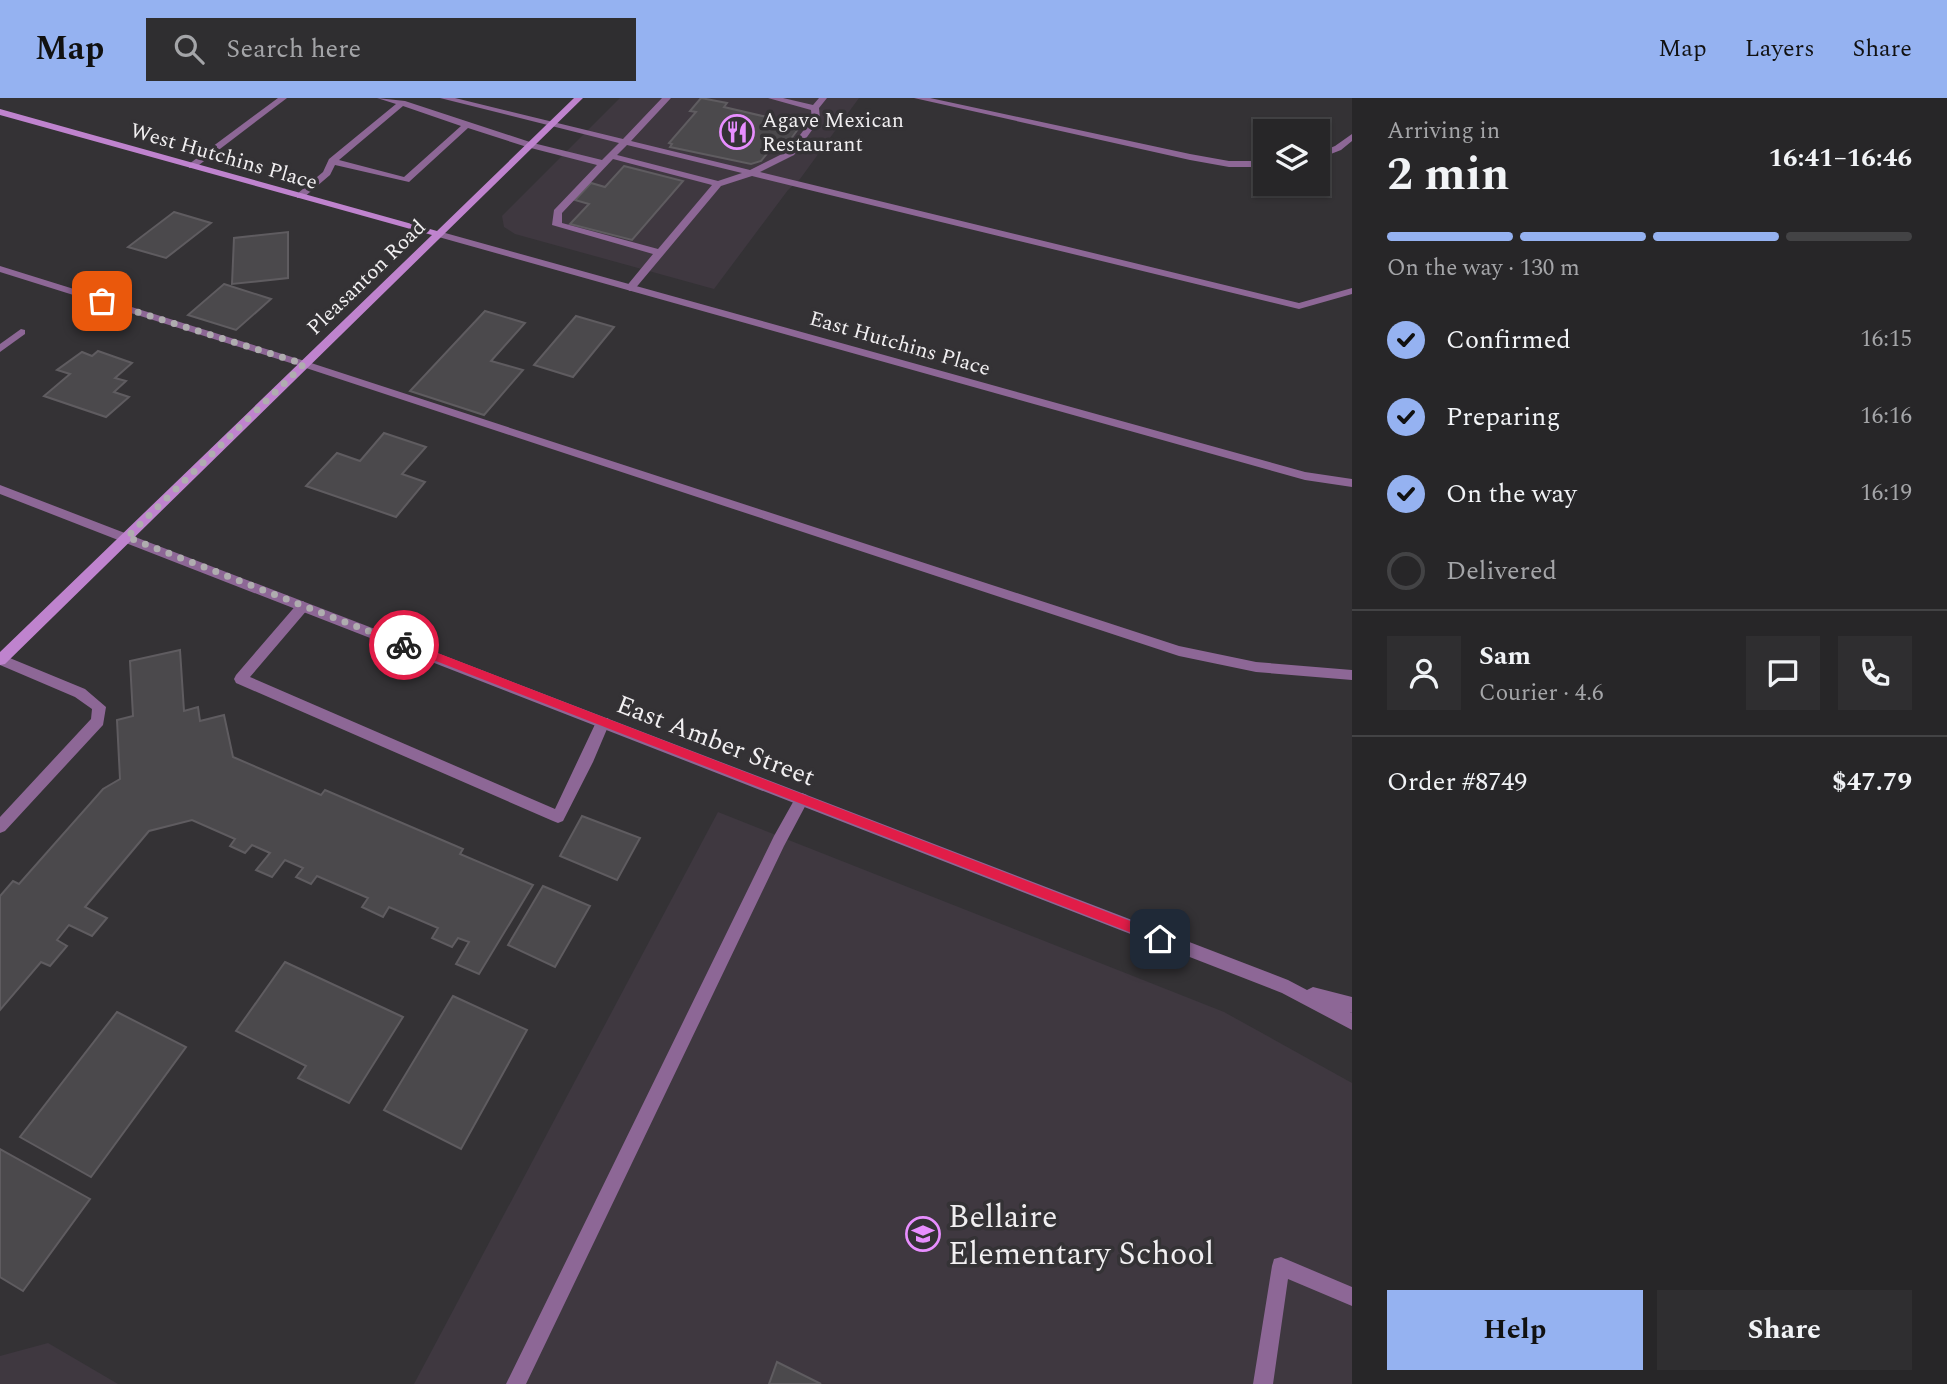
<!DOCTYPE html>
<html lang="en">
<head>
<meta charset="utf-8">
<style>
	:root { --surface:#272628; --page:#2f2e30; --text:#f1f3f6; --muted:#a4a5a8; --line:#434345; --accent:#95b2f1 }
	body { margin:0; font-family:Spectral,serif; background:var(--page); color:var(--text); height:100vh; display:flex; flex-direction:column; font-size:26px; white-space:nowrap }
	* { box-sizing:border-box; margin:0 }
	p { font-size:23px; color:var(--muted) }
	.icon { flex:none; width:38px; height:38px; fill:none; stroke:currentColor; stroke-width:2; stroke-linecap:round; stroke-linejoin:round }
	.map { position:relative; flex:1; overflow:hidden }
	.details { display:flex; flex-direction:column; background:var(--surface); width:595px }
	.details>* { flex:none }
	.buttons { position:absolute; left:1253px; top:21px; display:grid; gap:14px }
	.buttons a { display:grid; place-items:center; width:77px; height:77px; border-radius:0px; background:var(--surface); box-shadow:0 2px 5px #0004,0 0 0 2px var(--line); font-size:35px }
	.pin { position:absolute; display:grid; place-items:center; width:60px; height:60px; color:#fff; margin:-30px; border-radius:14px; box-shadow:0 4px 10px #0006 }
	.courier { position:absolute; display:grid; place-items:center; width:70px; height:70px; margin:-35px; border:5px solid #e11d48; border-radius:50%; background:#fff; color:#222; box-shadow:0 2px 9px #0007 }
	.head em { font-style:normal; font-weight:700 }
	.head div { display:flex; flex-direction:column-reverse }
	.head { display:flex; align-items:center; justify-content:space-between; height:119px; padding:0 35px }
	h1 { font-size:46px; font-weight:700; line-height:52px }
	.bar { display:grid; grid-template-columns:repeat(4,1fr); gap:10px 7px; align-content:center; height:84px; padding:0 35px }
	.bar i { height:9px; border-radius:5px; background:var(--line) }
	.bar .selected { background:var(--accent) }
	.bar p { grid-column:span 4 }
	.line { display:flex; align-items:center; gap:18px; padding:0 35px; border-top:2px solid var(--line) }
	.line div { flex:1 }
	.round { display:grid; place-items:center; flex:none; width:74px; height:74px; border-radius:0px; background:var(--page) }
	ol { padding:0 35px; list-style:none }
	li { display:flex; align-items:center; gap:21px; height:77px }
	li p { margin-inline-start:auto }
	li .icon { padding:7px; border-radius:50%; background:var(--accent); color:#111; stroke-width:4 }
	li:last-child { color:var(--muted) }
	li i { width:38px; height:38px; border:4px solid var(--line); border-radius:50% }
	.button { display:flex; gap:14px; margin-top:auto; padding:14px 35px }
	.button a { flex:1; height:80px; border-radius:0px; background:var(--accent); color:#111; font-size:28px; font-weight:700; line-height:80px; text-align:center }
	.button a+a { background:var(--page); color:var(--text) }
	header { display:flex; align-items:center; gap:42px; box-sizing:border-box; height:98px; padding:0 35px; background:var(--accent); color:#111 }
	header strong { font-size:33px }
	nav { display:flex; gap:38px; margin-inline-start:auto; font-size:24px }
	.search { width:490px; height:63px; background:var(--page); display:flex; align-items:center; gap:18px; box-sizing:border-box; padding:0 24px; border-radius:0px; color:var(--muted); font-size:26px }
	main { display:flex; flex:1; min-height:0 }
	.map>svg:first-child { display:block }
	.built { fill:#3f3840 }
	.building { fill:#4b494c; stroke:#5f5c60; stroke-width:2 }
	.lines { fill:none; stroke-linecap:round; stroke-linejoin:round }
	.lane { fill:#8d6796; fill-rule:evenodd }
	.street { fill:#8d6796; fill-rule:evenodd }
	.secondary { fill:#bf83ce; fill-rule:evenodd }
	.route { fill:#e11d48 }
	.done { stroke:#afadaf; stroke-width:7; stroke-dasharray:0 12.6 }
	.labels { text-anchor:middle; stroke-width:7; stroke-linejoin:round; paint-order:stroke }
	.far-poi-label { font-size:21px; fill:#f1eff1; stroke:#343235; text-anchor:start }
	.far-street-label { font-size:21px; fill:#f1eff1; stroke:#343235 }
	.street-label { font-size:26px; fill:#f1eff1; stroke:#343235 }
	.near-poi-label { font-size:32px; fill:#f1eff1; stroke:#343235; text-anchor:start }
</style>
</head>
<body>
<header>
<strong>Map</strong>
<div class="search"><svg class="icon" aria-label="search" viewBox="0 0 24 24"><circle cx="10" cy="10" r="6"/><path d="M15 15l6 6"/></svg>Search here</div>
<nav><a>Map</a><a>Layers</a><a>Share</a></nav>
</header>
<main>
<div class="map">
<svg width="1352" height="1286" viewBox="0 0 1352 1286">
	<rect width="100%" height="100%" fill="#343235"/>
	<!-- built -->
	<g class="built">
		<polygon points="620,0 859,0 800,81 788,92 714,191 515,136 504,129 502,118"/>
		<polygon points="718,714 1224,914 1352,985 1352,1286 414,1286"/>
		<polygon points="48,1245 118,1286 0,1286 0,1258"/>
	</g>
	<!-- building -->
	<g class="building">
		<polygon points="701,0 727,5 724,9 801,27 788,45 774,42 772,45 774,47 761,63 751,66 670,49 672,46 669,45 696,14 690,13"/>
		<polygon points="624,68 683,83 632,142 570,126 589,106 575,102 591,85 605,89"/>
		<polygon points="174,114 211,125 166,160 128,149"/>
		<polygon points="288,134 288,180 232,186 234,140"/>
		<polygon points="224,186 271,201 236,232 188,217"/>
		<polygon points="485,213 525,225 491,263 523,272 484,317 410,293"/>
		<polygon points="576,218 614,229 573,279 534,267"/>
		<polygon points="98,253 132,265 115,280 126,283 114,294 129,299 106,319 44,298 70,276 57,272 82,254 92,258"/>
		<polygon points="384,335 426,349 402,376 425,384 396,419 306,388 337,355 360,363"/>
		<polygon points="180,552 184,613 198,609 200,623 224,617 233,659 321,697 325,692 463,751 460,756 533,787 479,876 456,866 469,844 458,840 452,849 432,840 438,830 389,809 383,819 362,809 368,800 317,778 311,786 296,779 303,770 285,762 272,779 256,772 270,755 252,747 245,755 230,748 235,741 192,722 149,733 85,809 107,820 92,838 69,827 57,842 67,848 50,868 41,864 0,912 0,798 13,783 19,786 103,691 120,681 117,622 133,618 130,563"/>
		<polygon points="582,718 640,740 617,782 560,758"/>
		<polygon points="543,788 590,808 555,869 508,847"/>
		<polygon points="285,864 403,919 349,1005 298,980 306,968 236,933"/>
		<polygon points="453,898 527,932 461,1051 384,1012"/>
		<polygon points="117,914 186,949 91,1079 20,1039"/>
		<polygon points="0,1051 90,1101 23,1193 0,1179"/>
		<polygon points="777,1264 821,1286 769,1286"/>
	</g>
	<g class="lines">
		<!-- lane -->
		<g class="lane">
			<polygon points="278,0 287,0 195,70 189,70 189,66"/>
			<path d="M377 0 405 3 533 45 602 62 619 45 440 0H455L623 41 662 0H671L631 43 750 72 788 53 812 21 811 12 768 0H783L813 7 819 0H827L819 10 820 21 794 57 760 74 1299 205 1352 190V196L1299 211 752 78 721 88 634 192 630 193 625 190 653 156 552 127 554 112 597 67 527 49 468 30 409 84 335 67 330 77 303 100H297V96L323 74 329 61 396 6ZM403 8 461 28 404 79 339 62ZM627 47 742 75 718 83 617 57ZM613 61 712 87 658 151 562 125V115Z"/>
			<polygon points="0,168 308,264 1179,548 1256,564 1352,572 1352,582 1256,574 1179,558 300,268 0,174"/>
			<polygon points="21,231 25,232 25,236 0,254 0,246"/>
			<polygon points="303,503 309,508 308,511 250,579 555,711 598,620 608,620 610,624 593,664 563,723 558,725 553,723 236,585 234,581 236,577 298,505"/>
			<polygon points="0,556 85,591 106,609 103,627 5,733 0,735 0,719 91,621 92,611 75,599 0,567"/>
			<polygon points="802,695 807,697 809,701 784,748 526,1286 506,1286 774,738 797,697"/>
			<polygon points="1281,1159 1352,1189 1352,1208 1288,1181 1273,1286 1253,1286 1272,1168 1274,1161"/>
		</g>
		<!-- street -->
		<g class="street">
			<polygon points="914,0 930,0 1190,56 1229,63 1265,63 1265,69 1229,69 1190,62"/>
			<polygon points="1352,36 1352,43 1341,52 1318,61 1318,55 1335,48"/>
			<polygon points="438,133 1305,374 1352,381 1352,389 1305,382 435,138 433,136"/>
			<polygon points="0,387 1288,882 1307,892 1313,889 1352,899 1352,915 1350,914 1352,915 1352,932 1282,895 0,396"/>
		</g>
		<!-- secondary -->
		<polygon class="secondary" points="574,0 583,0 5,566 0,567 0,554 432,137 0,17 0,11 437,133"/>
	</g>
	<!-- route -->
	<polygon class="route" points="404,542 1164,836 1166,841 1160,846 400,549 400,544"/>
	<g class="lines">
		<!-- done -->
		<polyline class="done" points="102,203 304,266 127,439 404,547"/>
	</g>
	<!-- icons -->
	<defs>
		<g id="restaurant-ring" transform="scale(1.75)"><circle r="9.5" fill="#343235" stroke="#e88eff" stroke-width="1.5"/><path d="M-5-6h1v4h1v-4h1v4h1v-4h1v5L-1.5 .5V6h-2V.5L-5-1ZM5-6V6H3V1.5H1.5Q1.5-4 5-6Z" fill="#e88eff"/></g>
		<g id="school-ring" transform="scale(1.75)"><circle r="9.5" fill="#343235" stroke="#e88eff" stroke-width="1.5"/><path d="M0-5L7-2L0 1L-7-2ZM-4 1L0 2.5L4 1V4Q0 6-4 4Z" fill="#e88eff"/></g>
	</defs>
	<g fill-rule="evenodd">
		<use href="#restaurant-ring" x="737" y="34"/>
		<use href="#school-ring" x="923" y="1136"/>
	</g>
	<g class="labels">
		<!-- far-poi labels -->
		<g class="far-poi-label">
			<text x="762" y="29">Agave Mexican<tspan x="762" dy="24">Restaurant</tspan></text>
		</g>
		<!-- far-street labels -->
		<g class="far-street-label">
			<text transform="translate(224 58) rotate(16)" y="7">West Hutchins Place</text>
			<text transform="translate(366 179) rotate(-44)" y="7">Pleasanton Road</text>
			<text transform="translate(900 245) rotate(16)" y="7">East Hutchins Place</text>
		</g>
		<!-- street labels -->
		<g class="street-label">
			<text transform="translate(716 642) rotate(21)" y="9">East Amber Street</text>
		</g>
		<!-- near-poi labels -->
		<g class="near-poi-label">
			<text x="948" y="1129">Bellaire<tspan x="948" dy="37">Elementary School</tspan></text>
		</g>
	</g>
</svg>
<div class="buttons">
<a><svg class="icon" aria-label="layers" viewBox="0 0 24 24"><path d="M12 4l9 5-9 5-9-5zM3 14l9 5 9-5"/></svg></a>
</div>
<div class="pin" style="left:102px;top:203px;background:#ea580c"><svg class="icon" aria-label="bag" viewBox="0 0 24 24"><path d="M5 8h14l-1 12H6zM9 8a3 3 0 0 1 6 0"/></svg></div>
<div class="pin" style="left:1160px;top:841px;background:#1f2937"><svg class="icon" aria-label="home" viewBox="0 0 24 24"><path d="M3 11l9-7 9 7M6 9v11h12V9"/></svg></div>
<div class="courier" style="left:404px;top:547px"><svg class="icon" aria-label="bike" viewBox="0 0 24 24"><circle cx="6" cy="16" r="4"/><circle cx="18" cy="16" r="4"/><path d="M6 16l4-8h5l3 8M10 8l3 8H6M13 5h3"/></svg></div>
</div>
<section class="details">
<div class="head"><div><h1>2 min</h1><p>Arriving in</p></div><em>16:41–16:46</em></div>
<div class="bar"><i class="selected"></i><i class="selected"></i><i class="selected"></i><i></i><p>On the way · 130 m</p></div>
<ol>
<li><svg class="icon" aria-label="check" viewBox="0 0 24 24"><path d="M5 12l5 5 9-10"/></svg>Confirmed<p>16:15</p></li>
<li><svg class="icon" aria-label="check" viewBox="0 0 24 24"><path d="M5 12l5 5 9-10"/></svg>Preparing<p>16:16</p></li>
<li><svg class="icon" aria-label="check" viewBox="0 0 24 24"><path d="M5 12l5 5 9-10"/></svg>On the way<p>16:19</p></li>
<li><i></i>Delivered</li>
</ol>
<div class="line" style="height:126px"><a class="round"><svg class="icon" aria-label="person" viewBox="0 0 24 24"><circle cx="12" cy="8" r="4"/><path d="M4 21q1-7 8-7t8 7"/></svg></a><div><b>Sam</b><p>Courier · 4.6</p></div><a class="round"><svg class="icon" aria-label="chat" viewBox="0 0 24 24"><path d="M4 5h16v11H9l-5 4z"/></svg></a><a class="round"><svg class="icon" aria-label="phone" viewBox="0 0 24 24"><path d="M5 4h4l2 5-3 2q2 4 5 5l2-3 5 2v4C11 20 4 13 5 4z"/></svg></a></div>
<div class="line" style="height:91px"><div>Order #8749</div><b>$47.79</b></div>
<div class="button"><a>Help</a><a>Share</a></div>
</section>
</main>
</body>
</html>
